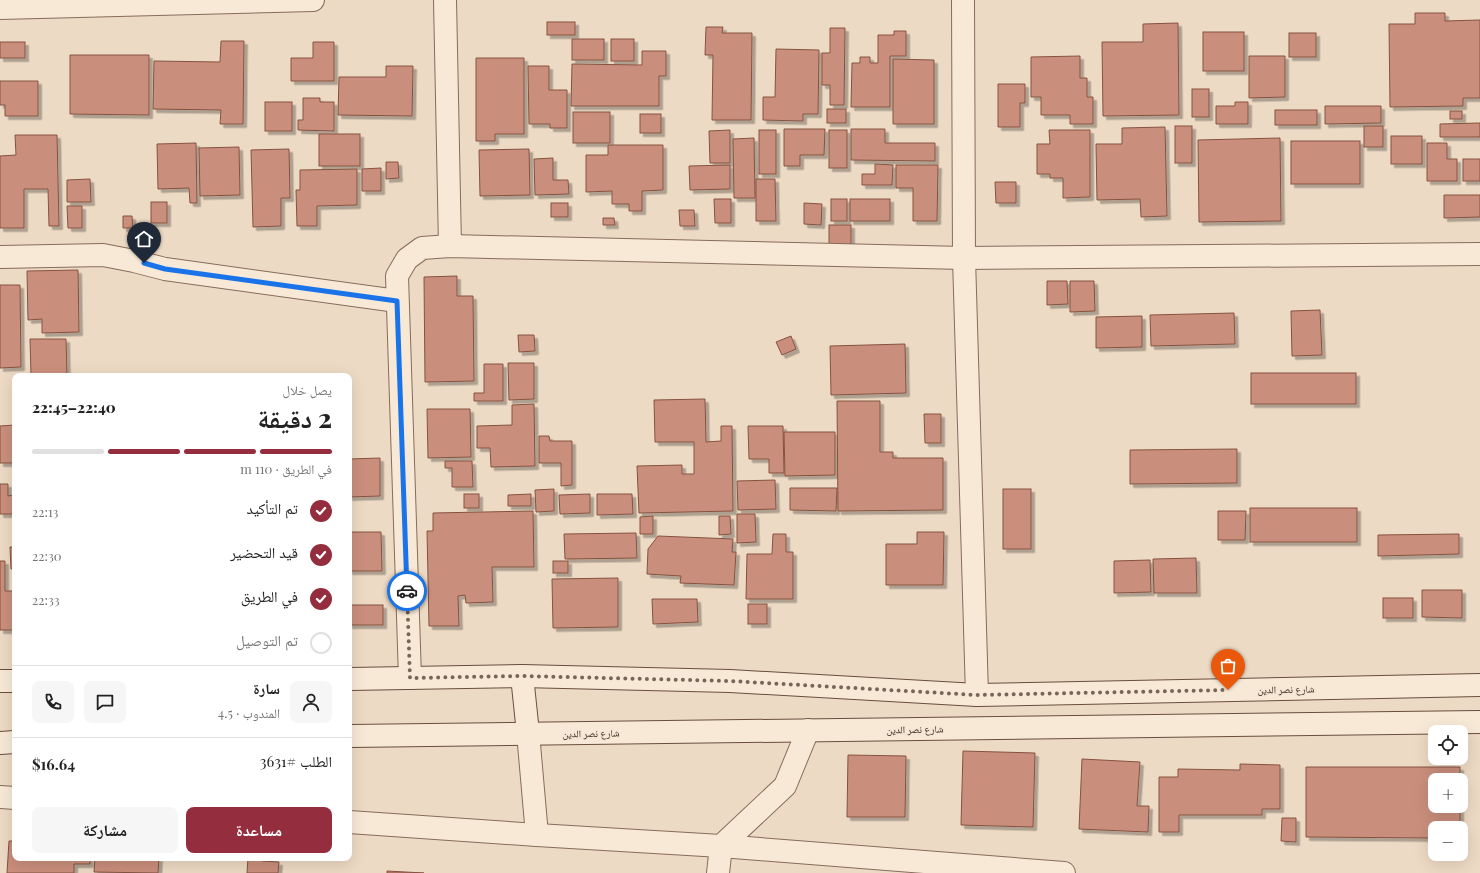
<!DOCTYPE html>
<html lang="ar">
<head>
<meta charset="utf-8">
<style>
	:root { --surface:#fff; --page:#f6f6f6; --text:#222; --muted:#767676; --line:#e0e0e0; --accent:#942d3d }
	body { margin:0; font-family:"Playfair Display","Noto Naskh Arabic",serif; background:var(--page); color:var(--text); direction:rtl; height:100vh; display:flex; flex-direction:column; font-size:15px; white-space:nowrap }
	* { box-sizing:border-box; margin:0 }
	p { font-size:13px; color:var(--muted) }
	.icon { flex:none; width:22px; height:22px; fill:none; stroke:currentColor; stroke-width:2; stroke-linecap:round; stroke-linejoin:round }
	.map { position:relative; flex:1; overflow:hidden; direction:ltr }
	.panel { position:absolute; left:12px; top:373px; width:340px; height:488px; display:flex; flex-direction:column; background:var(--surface); border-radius:8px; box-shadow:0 4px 16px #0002; direction:rtl }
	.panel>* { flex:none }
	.fabs { position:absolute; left:1428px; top:725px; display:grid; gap:8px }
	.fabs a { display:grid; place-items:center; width:40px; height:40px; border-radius:8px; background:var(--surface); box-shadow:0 4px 16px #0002; font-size:20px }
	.pin { position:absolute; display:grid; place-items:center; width:34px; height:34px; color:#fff; margin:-41px -17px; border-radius:50% 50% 50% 0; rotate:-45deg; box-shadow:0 0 4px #0007 }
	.pin .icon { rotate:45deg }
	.courier { position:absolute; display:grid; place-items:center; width:40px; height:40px; margin:-20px; border:3px solid #1a73e8; border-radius:50%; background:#fff; color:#222; box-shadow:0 1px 5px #0007 }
	.summary em { font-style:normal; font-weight:800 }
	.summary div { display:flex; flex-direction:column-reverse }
	.summary { display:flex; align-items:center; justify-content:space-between; height:68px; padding:0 20px }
	h1 { font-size:26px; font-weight:800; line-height:30px }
	.bar { display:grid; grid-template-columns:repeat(4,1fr); gap:6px 4px; align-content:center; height:48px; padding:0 20px }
	.bar i { height:5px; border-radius:3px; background:var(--line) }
	.bar .active { background:var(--accent) }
	.bar p { grid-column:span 4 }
	.line { display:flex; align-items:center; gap:10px; padding:0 20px; border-top:1px solid var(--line) }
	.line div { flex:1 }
	.round { display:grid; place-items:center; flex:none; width:42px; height:42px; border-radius:8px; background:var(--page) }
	ol { padding:0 20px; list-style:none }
	li { display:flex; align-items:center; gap:12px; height:44px }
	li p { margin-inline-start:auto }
	li .icon { padding:4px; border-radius:50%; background:var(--accent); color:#fff; stroke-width:4 }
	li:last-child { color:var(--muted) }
	li i { width:22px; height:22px; border:2px solid var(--line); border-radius:50% }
	.cta { display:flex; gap:8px; margin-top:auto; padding:8px 20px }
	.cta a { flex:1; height:46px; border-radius:8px; background:var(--accent); color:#fff; font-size:16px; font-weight:800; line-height:46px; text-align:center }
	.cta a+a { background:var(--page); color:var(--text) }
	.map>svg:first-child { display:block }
	.building { fill:#ca8f7b; stroke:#855241; filter:url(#shadow) }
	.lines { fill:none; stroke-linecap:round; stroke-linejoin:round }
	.street-casing { stroke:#876b5b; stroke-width:24 }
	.secondary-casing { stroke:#694d3e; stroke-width:24 }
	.street { stroke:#f8e9d7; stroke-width:22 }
	.secondary { stroke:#f8e9d7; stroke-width:22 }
	.done { stroke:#776658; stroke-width:4; stroke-dasharray:0 7.2 }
	.route { stroke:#1a73e8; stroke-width:5 }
	.labels { text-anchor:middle; stroke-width:3; stroke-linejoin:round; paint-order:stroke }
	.street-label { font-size:10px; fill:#37271e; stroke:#f4e6d3 }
</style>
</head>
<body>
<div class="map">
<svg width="1480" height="873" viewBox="0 0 1480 873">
	<defs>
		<filter id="shadow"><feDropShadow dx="3.5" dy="3.5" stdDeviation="0" flood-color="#0004"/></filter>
	</defs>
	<rect width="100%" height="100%" fill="#eddac4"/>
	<!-- building -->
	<g class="building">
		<polygon points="1415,13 1445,13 1445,21 1480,20 1480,98 1463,98 1463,106 1390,107 1389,24 1415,24"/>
		<rect x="547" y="22" width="28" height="13"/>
		<polygon points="1178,23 1179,115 1103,116 1102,42 1143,42 1143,24"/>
		<polygon points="706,27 723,27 722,33 752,33 751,120 712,120 713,55 705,55"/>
		<polygon points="830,28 845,28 844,105 830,105 830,85 822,85 822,53 830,53"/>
		<polygon points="894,31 906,31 906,56 890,56 890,107 851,107 852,63 860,63 860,57 870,57 870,63 878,63 878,35 894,35"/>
		<rect x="1203" y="32" width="41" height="39"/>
		<rect x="1289" y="33" width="27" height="24"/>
		<rect x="572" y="39" width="32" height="21"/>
		<rect x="611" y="39" width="23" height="22"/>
		<polygon points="221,41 244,41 243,124 220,124 221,110 153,109 154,61 220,62"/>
		<rect x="0" y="42" width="25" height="16"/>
		<polygon points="313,42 334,42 334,81 291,81 291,58 313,58"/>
		<polygon points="776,49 819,50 818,114 803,114 803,121 763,120 763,97 775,97"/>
		<polygon points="642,51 666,51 666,76 659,76 659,106 571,106 572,64 642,65"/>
		<polygon points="70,55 149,55 149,115 70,114"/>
		<polygon points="1080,56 1080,78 1087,78 1087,97 1093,97 1093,124 1070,124 1070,115 1041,115 1041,97 1031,97 1031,57"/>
		<polygon points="1249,56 1285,56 1285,97 1249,98"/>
		<polygon points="476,58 524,58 524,134 495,134 495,141 476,141"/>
		<polygon points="893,59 934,60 934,124 893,124"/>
		<polygon points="386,66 413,66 412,116 338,115 339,77 386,77"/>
		<polygon points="528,66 549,66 549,90 567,90 567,128 550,128 550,124 529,124"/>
		<polygon points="0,81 38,81 38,116 5,116 5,105 0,105"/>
		<polygon points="998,84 1025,84 1025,103 1020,103 1020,127 998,127"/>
		<rect x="1192" y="89" width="17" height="28"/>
		<polygon points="303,98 320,98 320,102 334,102 334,131 298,130 298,120 303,120"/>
		<rect x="265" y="102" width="27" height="29"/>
		<polygon points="1235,102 1248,102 1248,124 1216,124 1216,106 1235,106"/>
		<polygon points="1325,106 1381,106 1381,123 1325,124"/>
		<rect x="827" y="109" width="19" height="14"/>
		<rect x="1275" y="110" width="42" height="15"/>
		<rect x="1450" y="111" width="12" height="8"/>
		<rect x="573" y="112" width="37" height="31"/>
		<rect x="640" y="114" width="21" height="19"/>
		<polygon points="1480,123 1480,137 1440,137 1440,124"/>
		<rect x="1175" y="126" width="17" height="37"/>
		<rect x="1364" y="126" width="19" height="21"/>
		<polygon points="1165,127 1167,216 1141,217 1140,199 1097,200 1096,144 1122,144 1122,128"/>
		<polygon points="784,129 825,129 824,155 800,155 800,166 784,166"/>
		<polygon points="851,129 885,129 885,143 935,143 935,161 851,160"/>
		<polygon points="730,130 730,163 710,163 709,131"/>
		<rect x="759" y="130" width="17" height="44"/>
		<rect x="829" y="130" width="18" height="38"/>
		<polygon points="1049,130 1090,130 1090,197 1063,198 1063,178 1050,178 1050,174 1037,174 1037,144 1050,144"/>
		<rect x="319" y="134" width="41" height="32"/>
		<polygon points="15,135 57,135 59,226 49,226 48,189 24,189 24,228 0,228 0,156 16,155"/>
		<rect x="1391" y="136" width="31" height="28"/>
		<polygon points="754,138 755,198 734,198 733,139"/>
		<polygon points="1280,138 1281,221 1199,222 1198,140"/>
		<rect x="1291" y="141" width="69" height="43"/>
		<polygon points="196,143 197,203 190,203 189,188 158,189 157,144"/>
		<polygon points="1427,143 1447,143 1447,159 1457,159 1457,181 1427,181"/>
		<polygon points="608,145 663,145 663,190 642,191 642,211 629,211 629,204 612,204 612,191 586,192 586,155 608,155"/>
		<polygon points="239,147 240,195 200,196 199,148"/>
		<polygon points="289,149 290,198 281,198 281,226 253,227 251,150"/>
		<polygon points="529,149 530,195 480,196 479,150"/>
		<polygon points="553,158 553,180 568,180 569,194 535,195 534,159"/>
		<rect x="1463" y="159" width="17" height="22"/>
		<polygon points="386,162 398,162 399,178 386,179"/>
		<polygon points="875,164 893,165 892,185 862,185 862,174 875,174"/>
		<polygon points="730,165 730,189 690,190 689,166"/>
		<polygon points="896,165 938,165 937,221 913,221 913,188 896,188"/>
		<polygon points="381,168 381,191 362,191 362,169"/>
		<polygon points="357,169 357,205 317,206 317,226 297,226 296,190 300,190 300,170"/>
		<polygon points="90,179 91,202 67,202 67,180"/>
		<polygon points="756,179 775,179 776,221 756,221"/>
		<polygon points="995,182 1016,182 1016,203 996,203"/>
		<polygon points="1444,195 1480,195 1480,217 1444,218"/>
		<polygon points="714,199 731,199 731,223 715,223"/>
		<rect x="831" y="199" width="16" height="22"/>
		<rect x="850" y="199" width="40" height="22"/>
		<rect x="151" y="202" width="16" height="21"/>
		<rect x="551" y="203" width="17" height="14"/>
		<polygon points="804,203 822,204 821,225 804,224"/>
		<polygon points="67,206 82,206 82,228 68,228"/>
		<polygon points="679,210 694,210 695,226 680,226"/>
		<polygon points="123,216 132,216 133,228 123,228"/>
		<polygon points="603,218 614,218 615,225 603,225"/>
		<rect x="829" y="225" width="22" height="24"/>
		<polygon points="78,270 79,332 42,333 42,319 28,320 27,271"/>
		<polygon points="457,276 457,296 473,296 474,381 425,382 424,277"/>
		<polygon points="1047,281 1067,281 1068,304 1047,305"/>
		<polygon points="1070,281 1094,281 1095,311 1070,312"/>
		<polygon points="0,285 20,285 21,367 0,368"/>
		<polygon points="1320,310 1322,355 1292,356 1291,311"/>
		<polygon points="1234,313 1235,344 1151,346 1150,315"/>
		<polygon points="1142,316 1142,347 1096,348 1096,317"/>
		<polygon points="518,335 534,335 535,351 519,352"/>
		<polygon points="791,336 796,349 782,355 776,342"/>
		<polygon points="30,339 66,339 67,375 31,375"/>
		<polygon points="905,344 906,393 831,395 830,346"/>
		<polygon points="508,363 534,363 534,399 509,400"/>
		<polygon points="484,364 503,364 503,401 474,401 474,393 484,393"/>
		<rect x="1251" y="373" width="105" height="31"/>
		<polygon points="705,399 706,442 721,441 721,426 732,426 733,511 639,513 637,466 682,465 682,474 694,474 694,442 655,442 654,400"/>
		<polygon points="837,401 880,401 880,452 893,452 893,458 943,458 943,510 838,511"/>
		<polygon points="534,404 535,466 491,467 490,448 477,448 477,426 512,425 512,405"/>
		<polygon points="427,409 470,409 471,457 428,458"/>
		<polygon points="924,414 941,414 941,443 925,443"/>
		<polygon points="15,425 15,463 0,463 0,426"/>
		<polygon points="748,426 783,426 784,473 769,473 769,459 749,459"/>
		<polygon points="784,432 835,432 835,475 785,476"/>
		<polygon points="539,436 549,436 550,441 572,441 572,485 561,486 561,463 539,463"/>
		<polygon points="1237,449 1237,483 1130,484 1130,450"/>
		<polygon points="380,458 380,496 349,497 349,459"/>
		<polygon points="445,461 472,461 473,487 452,487 452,468 445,468"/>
		<polygon points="775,480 776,509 738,510 737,481"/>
		<polygon points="0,484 8,484 8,496 13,495 13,514 0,514"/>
		<polygon points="790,488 837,488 836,511 790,510"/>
		<polygon points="554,489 554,511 536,512 535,490"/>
		<rect x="1003" y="489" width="28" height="60"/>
		<rect x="464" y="494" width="15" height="14"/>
		<polygon points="531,494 531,506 508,506 508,495"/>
		<polygon points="590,494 590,513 560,514 559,495"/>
		<polygon points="597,494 632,494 633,514 597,515"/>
		<rect x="1250" y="508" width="107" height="34"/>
		<polygon points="533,511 534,567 492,567 493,602 466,603 465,595 458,596 459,626 429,626 427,531 433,531 433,513"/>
		<polygon points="1218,511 1246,511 1245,540 1218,540"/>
		<polygon points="737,514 755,514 756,542 737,543"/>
		<polygon points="653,516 653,534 640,534 640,517"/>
		<polygon points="719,516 730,516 731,534 719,535"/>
		<polygon points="349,532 381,532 382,571 349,571"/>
		<polygon points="917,532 944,532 943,585 886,585 886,544 917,544"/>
		<polygon points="636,533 637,558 565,559 564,534"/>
		<polygon points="773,534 786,534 786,552 793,552 793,599 746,599 747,554 772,554"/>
		<polygon points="1459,534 1459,554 1378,556 1378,535"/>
		<polygon points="658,536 733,539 732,552 736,552 734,585 680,583 681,576 647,574 648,549"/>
		<polygon points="10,547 15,547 15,569 11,569"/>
		<polygon points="1196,558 1197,593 1154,593 1153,559"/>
		<polygon points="1150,560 1151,592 1114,593 1114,561"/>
		<polygon points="0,561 5,561 5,591 15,591 15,630 0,630"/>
		<rect x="553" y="561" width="15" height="12"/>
		<polygon points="618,578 618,627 553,628 552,579"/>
		<polygon points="1422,590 1462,590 1462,618 1422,617"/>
		<rect x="1383" y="598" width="30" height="20"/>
		<polygon points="652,599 697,599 698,622 653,624"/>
		<rect x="748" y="604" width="19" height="20"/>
		<rect x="349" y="605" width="34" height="20"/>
		<polygon points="963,751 1035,753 1033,827 961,825"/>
		<polygon points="848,755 906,756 905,817 847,817"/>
		<polygon points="1082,759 1140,762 1137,806 1149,806 1148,832 1079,829"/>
		<polygon points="1240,764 1280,765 1280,809 1262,809 1262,815 1179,815 1179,832 1159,832 1159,777 1178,777 1178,769 1240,770"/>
		<polygon points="1306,767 1460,767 1460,780 1435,780 1435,806 1460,806 1460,828 1435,828 1435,838 1306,837"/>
		<polygon points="1282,818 1296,818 1296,842 1281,841"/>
		<polygon points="9,841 15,841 15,858 90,858 90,864 74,864 74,873 7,873"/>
		<polygon points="95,858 159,858 158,873 94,872"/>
		<polygon points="248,858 262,858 262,861 279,862 278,873 247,873"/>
		<polygon points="387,871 424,873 387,873"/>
	</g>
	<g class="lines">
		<!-- street casing -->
		<g class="street-casing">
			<g id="street">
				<polyline points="445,0 450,246"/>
				<polyline points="963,0 964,258 977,695"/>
				<polyline points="0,8 313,0"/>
				<polyline points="0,257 103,255 134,261 165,269 397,301"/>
				<polyline points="410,678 397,276 407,259 422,248 450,246 964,258 1480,254"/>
				<polyline points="528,733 537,835"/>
				<polyline points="0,797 15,798"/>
				<polyline points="349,822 537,835 721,846 1064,873"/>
				<polyline points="718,873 721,846 785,786 808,730"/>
			</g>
		</g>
		<!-- secondary casing -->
		<g class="secondary-casing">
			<g id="secondary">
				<polyline points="522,676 528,733"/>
				<polyline points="349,679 522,676 730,681 977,695 1480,685"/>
				<polyline points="0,681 15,681"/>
				<polyline points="349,736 1480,722"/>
				<polyline points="0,743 15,742"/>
			</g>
		</g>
		<!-- street -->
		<use href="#street" class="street"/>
		<!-- secondary -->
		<use href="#secondary" class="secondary"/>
	</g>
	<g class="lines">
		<!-- done -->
		<polyline class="done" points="407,591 410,678 522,676 730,681 977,695 1228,690"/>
		<!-- route -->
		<polyline class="route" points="144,263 165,269 397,301 407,591"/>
	</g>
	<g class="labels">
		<!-- street labels -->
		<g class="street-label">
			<text transform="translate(1286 689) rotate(-1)" y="4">شارع نصر الدين</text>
			<text transform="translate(915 729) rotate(-1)" y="4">شارع نصر الدين</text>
			<text transform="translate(591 733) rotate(-1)" y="4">شارع نصر الدين</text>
		</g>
	</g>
</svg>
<div class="fabs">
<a><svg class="icon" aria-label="locate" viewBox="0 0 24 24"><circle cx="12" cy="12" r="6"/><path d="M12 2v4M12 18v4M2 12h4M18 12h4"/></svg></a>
<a>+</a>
<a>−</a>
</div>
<div class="pin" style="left:1228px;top:690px;background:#ea580c"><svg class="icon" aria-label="bag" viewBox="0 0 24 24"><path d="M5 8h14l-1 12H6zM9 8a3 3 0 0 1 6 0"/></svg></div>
<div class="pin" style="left:144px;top:263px;background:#1f2937"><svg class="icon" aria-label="home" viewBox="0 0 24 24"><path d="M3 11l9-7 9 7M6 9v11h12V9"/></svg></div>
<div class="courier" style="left:407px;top:591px"><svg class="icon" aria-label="car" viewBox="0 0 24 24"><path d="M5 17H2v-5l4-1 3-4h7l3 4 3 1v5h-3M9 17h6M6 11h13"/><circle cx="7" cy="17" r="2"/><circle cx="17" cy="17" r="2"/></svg></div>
<section class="panel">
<div class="summary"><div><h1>2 دقيقة</h1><p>يصل خلال</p></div><em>22:40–22:45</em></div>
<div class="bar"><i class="active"></i><i class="active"></i><i class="active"></i><i></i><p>في الطريق · 110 m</p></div>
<ol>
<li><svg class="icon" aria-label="check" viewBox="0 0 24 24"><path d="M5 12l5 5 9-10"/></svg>تم التأكيد<p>22:13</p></li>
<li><svg class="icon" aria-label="check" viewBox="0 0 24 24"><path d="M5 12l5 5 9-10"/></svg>قيد التحضير<p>22:30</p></li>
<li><svg class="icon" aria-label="check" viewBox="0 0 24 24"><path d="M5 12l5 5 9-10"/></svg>في الطريق<p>22:33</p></li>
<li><i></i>تم التوصيل</li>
</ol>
<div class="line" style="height:72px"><a class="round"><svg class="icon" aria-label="person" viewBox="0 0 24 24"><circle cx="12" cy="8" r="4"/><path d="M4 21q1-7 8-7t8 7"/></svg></a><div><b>سارة</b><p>المندوب · 4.5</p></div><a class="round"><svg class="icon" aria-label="chat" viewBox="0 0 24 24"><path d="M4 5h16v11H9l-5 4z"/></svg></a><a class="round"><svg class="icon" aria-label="phone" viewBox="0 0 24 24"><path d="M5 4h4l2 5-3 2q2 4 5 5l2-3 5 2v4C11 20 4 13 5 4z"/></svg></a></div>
<div class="line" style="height:52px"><div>الطلب #3631</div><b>$16.64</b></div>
<div class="cta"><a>مساعدة</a><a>مشاركة</a></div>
</section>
</div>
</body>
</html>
